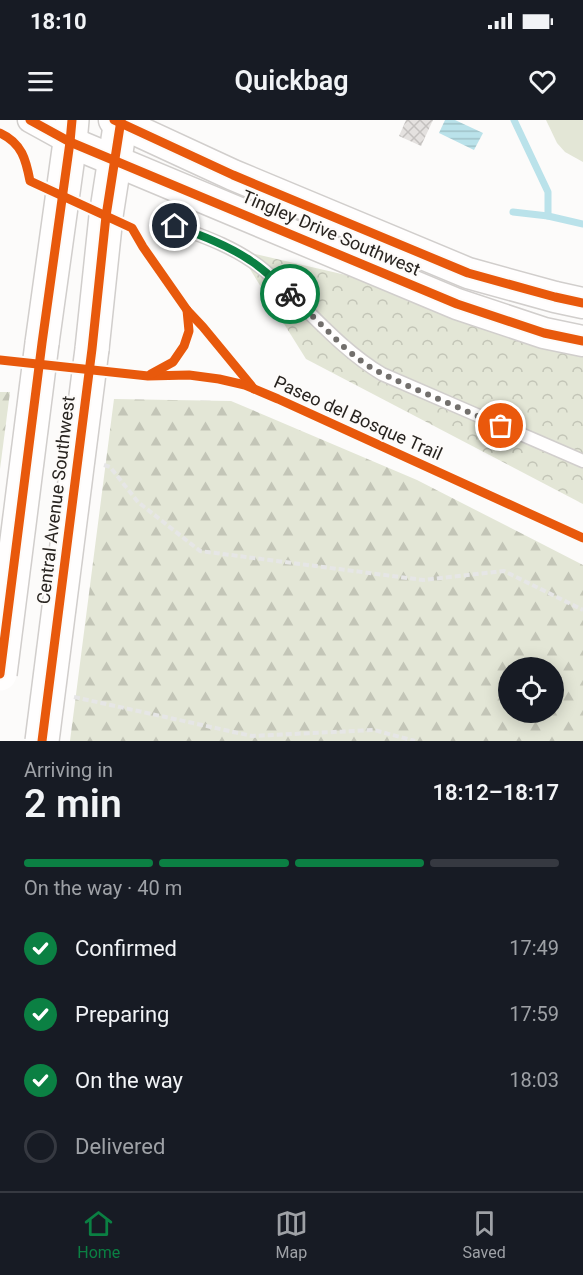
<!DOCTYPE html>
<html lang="en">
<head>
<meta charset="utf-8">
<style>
	:root { --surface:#171b24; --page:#20242c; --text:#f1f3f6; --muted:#9ea1a6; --line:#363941; --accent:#0b8043 }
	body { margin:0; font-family:Roboto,sans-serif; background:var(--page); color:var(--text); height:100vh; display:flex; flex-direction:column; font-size:22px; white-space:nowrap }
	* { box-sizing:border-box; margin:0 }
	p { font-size:20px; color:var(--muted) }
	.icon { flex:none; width:33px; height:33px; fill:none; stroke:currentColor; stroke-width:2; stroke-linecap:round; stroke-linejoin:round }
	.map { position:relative; height:621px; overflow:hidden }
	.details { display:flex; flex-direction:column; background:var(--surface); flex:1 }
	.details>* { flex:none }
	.fabs { position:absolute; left:498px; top:537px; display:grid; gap:12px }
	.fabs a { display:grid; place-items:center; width:66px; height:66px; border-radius:50%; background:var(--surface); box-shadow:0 3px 15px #0003; font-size:30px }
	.pin { position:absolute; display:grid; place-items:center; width:51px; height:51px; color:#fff; margin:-26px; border:3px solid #fff; border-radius:50%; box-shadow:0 2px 6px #0007 }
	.courier { position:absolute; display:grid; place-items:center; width:60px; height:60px; margin:-30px; border:4px solid #0b8043; border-radius:50%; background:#fff; color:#222; box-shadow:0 2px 8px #0007 }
	.overview em { font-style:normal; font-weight:600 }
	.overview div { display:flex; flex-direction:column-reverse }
	.overview { display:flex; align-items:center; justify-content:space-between; height:102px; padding:0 24px }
	h1 { font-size:39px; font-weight:600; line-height:45px }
	.bar { display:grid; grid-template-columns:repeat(4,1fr); gap:9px 6px; align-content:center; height:72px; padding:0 24px }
	.bar i { height:8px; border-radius:4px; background:var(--line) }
	.bar .on { background:var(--accent) }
	.bar p { grid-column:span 4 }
	ol { padding:0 24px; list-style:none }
	li { display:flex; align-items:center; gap:18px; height:66px }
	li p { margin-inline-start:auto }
	li .icon { padding:6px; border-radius:50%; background:var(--accent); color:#fff; stroke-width:4 }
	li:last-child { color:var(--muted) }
	li i { width:33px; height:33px; border:3px solid var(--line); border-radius:50% }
	.status { display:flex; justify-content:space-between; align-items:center; height:42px; padding:0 30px; background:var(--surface); direction:ltr }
	.status svg { height:16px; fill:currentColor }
	header { display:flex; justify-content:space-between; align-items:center; height:78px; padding:0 24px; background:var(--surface); font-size:27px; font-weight:600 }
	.dock { display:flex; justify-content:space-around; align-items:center; height:84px; border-top:2px solid var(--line); background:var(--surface); font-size:16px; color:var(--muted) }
	.dock a { display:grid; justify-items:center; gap:3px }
	.dock .on { color:var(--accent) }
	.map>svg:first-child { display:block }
	.grass { fill:#e3e6d6 }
	.forest { fill:url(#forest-firs); fill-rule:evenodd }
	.park { fill:url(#park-crowns) }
	.water { fill:url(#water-rules) }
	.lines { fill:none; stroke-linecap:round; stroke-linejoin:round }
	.stream { stroke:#bae2ea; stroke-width:7 }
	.building { fill:url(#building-cross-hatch) }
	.service-casing { stroke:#d1cecc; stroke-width:15 }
	.minor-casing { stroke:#d1cecc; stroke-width:27 }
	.tertiary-casing { stroke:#d1cecc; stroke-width:33 }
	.primary-casing { stroke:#d1cecc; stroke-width:36 }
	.path { stroke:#e6e6e6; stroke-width:4; stroke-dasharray:6 3; stroke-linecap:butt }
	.service { stroke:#fffefe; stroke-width:12 }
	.minor { stroke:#fffefe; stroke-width:24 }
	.tertiary { stroke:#fffefe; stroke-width:30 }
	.primary { stroke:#fffefe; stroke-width:33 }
	.primary-bridge-casing { stroke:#d1cecc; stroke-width:36; stroke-linecap:butt }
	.primary-bridge { stroke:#fffefe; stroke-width:33 }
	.cycleway-casing { stroke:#fdfbf9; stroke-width:13 }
	.cycleway { stroke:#e8590c; stroke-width:9 }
	.done { stroke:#726f6c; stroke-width:6; stroke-dasharray:0 10.8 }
	.route { stroke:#0b8043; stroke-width:8 }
	.labels { text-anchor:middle; stroke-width:4.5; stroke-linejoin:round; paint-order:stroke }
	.street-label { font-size:18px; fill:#282420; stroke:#fdfbf9 }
</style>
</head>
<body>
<div class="status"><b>18:10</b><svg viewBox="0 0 49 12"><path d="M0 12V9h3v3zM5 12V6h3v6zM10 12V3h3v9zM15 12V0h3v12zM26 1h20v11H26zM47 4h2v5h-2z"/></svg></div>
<header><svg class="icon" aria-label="menu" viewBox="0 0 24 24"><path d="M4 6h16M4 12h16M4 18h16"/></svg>Quickbag<svg class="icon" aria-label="heart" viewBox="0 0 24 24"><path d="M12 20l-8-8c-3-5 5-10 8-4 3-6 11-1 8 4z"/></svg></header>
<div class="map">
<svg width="583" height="621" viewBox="0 0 583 621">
	<defs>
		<pattern id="forest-firs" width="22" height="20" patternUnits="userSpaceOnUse" patternTransform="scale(1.5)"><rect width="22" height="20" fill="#e3e6d6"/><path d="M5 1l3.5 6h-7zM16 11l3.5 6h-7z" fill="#c3c5b7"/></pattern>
		<pattern id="park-crowns" width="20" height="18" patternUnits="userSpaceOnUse" patternTransform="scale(1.5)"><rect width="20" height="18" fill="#e3e6d6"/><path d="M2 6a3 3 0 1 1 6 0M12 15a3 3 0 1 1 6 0" fill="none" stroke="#c3c5b7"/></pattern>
		<pattern id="water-rules" width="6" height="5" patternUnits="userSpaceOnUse" patternTransform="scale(1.5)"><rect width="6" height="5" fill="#bae2ea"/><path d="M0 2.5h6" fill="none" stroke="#a0c2c8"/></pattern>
		<pattern id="building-cross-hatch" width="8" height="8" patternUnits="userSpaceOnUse" patternTransform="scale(1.5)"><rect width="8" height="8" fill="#e4e1df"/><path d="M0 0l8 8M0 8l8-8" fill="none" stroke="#c4c1bf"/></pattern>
	</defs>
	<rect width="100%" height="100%" fill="#fcfbfa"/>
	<!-- grass -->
	<polygon class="grass" points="546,0 583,0 583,42 565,32 557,23"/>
	<!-- forest -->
	<g class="forest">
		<polygon points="0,272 10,272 0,349"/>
		<path d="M114 279 231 281 417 360 583 445V621H70ZM508 548H554V592H508Z"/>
	</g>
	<!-- park -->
	<polygon class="park" points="238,130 583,210 583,384 306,239"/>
	<!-- water -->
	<polygon class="water" points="445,0 455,0 483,13 474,30 439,13"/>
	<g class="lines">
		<!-- stream -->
		<g class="stream">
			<polyline points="514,0 548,72 548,96"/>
			<polyline points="513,92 548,96 583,104"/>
		</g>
	</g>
	<!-- building -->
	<polygon class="building" points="406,0 433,0 421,26 399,16"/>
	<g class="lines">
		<!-- service casing -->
		<g class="service-casing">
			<path id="service" d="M175 106C206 117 239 129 265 151 305 185 337 227 382 254L583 341"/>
		</g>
		<!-- minor casing -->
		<g class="minor-casing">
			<polyline id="minor" points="30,0 70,22"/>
		</g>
		<!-- tertiary casing -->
		<g class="tertiary-casing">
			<g id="tertiary">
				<polyline points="114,0 233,55 468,153 555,177 583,183"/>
				<polyline points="70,22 457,184 544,213 583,221"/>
			</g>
		</g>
		<!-- primary casing -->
		<g class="primary-casing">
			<g id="primary">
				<polyline points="42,223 70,22 72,0"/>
				<polyline points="92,229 106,96 121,0"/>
			</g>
		</g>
		<!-- path -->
		<g class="path">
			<polyline points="104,345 110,347 138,382 200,431 423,460 504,451 583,490"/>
			<polyline points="74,577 252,616 374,610 415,621"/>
		</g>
		<!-- service -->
		<use href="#service" class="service"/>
		<!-- minor -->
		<use href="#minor" class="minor"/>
		<!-- tertiary -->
		<use href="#tertiary" class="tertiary"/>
		<!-- primary -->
		<use href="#primary" class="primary"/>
		<!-- primary-bridge casing -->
		<g class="primary-bridge-casing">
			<g id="primary-bridge">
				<polyline points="0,554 42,223"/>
				<polyline points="42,621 92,229"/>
			</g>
		</g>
		<!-- primary-bridge -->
		<use href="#primary-bridge" class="primary-bridge"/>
		<!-- cycleway casing -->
		<g class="cycleway-casing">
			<g id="cycleway">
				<polyline points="30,0 70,22 457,184 544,213 583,221"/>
				<polyline points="114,0 233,55 468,153 555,177 583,183"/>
				<path d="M0 13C22 23 26 40 30 61L132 108 143 127 187 190 203 207 254 269"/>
				<polyline points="0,240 148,256 189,255 219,259 245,265 278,279 583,418"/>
				<polyline points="151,254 173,242 184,226 189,211 187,190"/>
				<polyline points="0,554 42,223 70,22 72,0"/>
				<polyline points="42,621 92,229 106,96 121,0"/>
			</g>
		</g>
		<!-- cycleway -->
		<use href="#cycleway" class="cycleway"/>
	</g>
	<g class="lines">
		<!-- done -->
		<polyline class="done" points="290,174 344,227 357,238 373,249 406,265 501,306"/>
		<!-- route -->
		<path class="route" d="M175 106C200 115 228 125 251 141 265 150 278 163 290 174"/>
	</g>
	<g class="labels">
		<!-- street labels -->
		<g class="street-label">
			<text transform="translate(331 113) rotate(23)" y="6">Tingley Drive Southwest</text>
			<text transform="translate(358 298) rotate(24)" y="6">Paseo del Bosque Trail</text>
			<text transform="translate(56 380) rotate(-83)" y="6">Central Avenue Southwest</text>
		</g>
	</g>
</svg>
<div class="fabs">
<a><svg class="icon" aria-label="locate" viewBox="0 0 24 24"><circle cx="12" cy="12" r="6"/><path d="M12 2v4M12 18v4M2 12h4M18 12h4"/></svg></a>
</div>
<div class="pin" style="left:501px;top:306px;background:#ea580c"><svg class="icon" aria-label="bag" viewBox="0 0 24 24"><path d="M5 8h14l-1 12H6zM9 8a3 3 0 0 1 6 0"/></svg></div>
<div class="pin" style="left:175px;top:106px;background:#1f2937"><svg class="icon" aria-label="home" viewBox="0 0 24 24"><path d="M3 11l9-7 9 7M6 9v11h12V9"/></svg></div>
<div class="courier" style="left:290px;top:174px"><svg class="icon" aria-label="bike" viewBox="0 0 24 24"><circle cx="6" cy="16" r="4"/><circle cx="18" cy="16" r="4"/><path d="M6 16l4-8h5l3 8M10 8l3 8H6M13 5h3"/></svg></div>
</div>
<section class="details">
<div class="overview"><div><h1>2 min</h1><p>Arriving in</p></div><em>18:12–18:17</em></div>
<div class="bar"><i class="on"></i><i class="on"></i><i class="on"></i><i></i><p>On the way · 40 m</p></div>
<ol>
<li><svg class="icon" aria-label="check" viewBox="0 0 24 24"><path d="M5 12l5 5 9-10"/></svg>Confirmed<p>17:49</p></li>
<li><svg class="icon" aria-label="check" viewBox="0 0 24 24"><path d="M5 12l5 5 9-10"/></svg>Preparing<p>17:59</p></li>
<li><svg class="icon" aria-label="check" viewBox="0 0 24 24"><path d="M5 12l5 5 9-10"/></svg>On the way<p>18:03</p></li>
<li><i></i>Delivered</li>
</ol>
</section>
<nav class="dock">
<a class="on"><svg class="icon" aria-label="home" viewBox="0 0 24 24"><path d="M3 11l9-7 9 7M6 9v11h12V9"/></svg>Home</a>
<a><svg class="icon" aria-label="map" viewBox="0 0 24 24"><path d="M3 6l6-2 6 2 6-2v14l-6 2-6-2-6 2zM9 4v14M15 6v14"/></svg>Map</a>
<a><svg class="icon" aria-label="saved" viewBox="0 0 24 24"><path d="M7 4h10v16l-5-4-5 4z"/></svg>Saved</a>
</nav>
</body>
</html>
